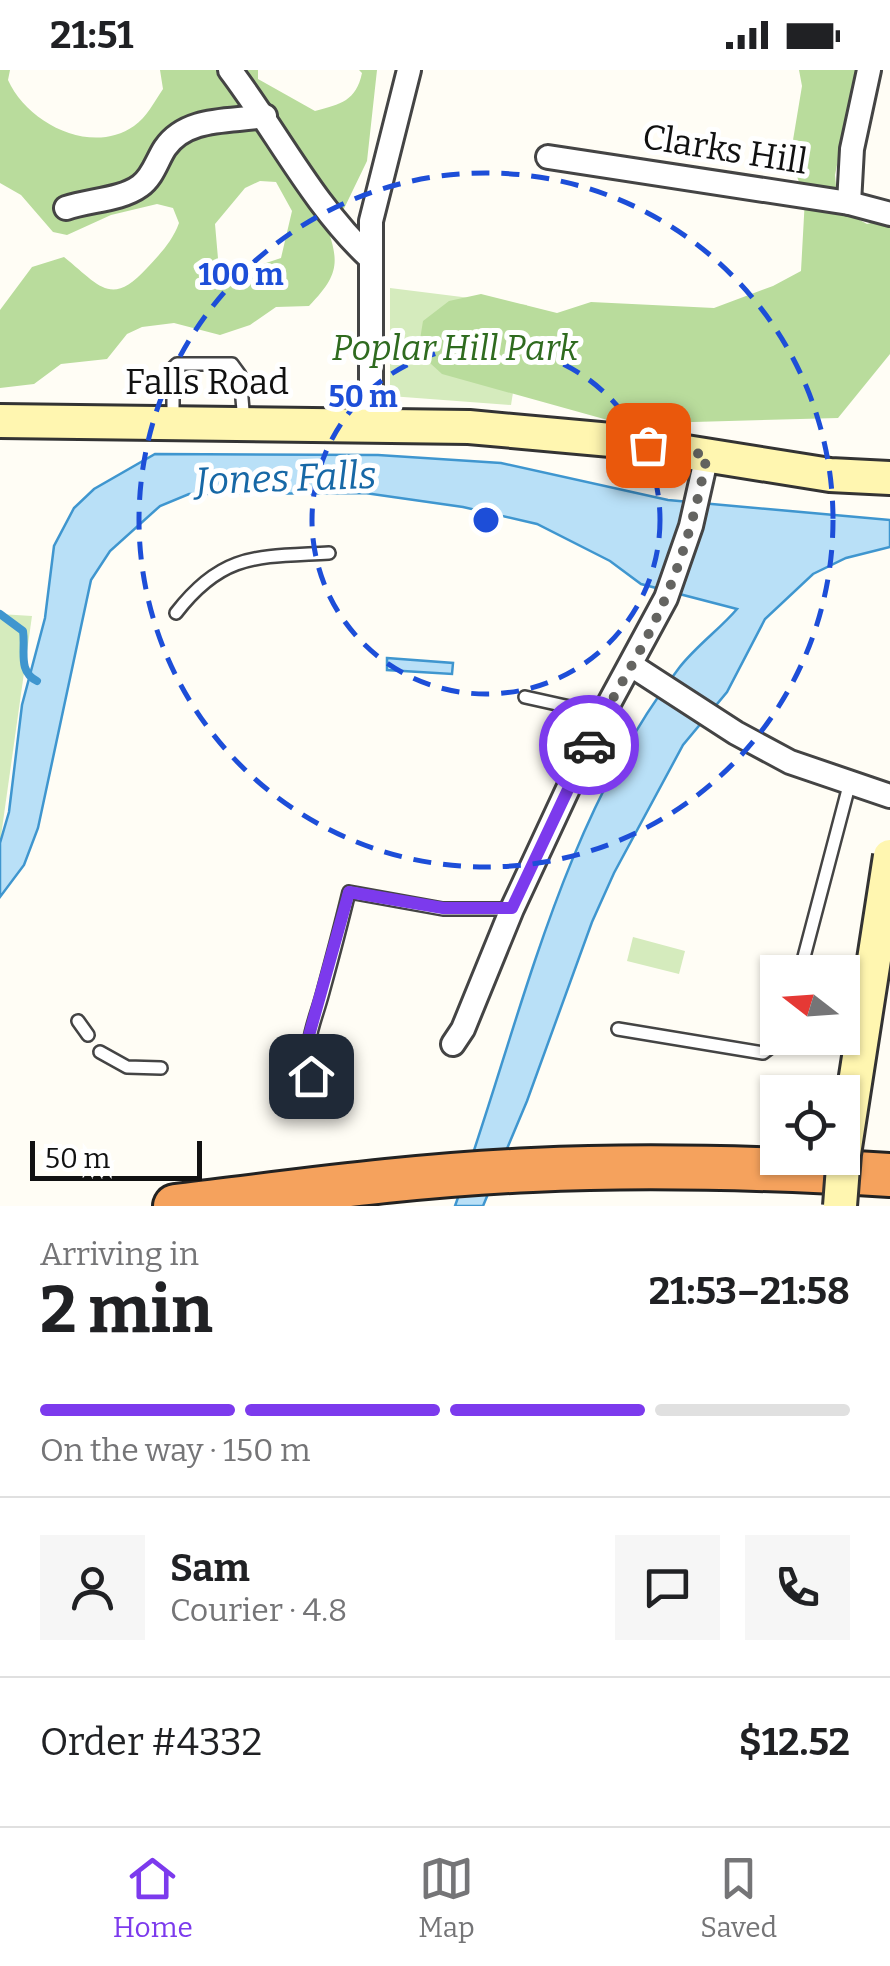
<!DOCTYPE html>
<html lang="en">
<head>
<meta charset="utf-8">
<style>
	:root { --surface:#fff; --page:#f6f6f6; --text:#202124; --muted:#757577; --line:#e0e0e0; --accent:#7c3aed }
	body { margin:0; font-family:Bitter,serif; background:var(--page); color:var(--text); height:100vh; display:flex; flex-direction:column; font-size:38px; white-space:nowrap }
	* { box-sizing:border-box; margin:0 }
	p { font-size:32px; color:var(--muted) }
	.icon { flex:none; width:55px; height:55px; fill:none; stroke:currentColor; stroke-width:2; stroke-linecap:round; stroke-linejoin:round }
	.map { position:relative; height:1136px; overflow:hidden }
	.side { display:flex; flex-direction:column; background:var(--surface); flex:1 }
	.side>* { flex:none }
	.needle { width:65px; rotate:287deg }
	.tools { position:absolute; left:760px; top:885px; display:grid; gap:20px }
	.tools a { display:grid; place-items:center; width:100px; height:100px; border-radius:0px; background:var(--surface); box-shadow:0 2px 8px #0004; font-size:50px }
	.scale { position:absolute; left:30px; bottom:25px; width:172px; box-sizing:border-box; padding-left:10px; border:5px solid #111; border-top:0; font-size:28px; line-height:35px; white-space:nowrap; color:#111; -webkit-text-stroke:8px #fff; paint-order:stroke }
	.pin { position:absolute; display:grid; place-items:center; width:85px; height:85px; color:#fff; margin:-42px; border-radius:20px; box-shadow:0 5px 15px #0006 }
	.courier { position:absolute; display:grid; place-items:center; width:100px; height:100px; margin:-50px; border:8px solid #7c3aed; border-radius:50%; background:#fff; color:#222; box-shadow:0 2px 12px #0007 }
	.headline em { font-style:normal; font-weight:700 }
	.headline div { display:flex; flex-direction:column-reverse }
	.headline { display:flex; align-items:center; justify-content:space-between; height:170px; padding:0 40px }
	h1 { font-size:65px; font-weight:700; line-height:75px }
	.bar { display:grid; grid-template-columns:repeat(4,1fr); gap:15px 10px; align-content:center; height:120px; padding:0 40px }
	.bar i { height:12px; border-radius:8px; background:var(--line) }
	.bar .on { background:var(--accent) }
	.bar p { grid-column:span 4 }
	.line { display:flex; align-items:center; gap:25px; padding:0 40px; border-top:2px solid var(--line) }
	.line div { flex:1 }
	.round { display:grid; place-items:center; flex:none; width:105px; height:105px; border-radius:0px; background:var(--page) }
	.status { display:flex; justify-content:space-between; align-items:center; height:70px; padding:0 50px; background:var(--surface); direction:ltr }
	.status svg { height:28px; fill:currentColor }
	.menu { display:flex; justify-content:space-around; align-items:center; height:140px; border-top:2px solid var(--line); background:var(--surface); font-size:28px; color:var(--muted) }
	.menu a { display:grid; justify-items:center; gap:5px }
	.menu .on { color:var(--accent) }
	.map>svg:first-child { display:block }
	.green { fill:#d5ebbd }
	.forest { fill:#b9dc9c; fill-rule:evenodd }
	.water { fill:#b9e0f7; stroke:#3f96cf; stroke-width:2.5 }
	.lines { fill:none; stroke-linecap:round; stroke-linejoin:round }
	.stream { stroke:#3f96cf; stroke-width:8 }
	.lane-casing { stroke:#444; stroke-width:16 }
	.street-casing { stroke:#444; stroke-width:28 }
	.secondary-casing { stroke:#333; stroke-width:38 }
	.highway-casing { stroke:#222; stroke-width:48 }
	.lane { stroke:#fff; stroke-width:11 }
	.street { stroke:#fff; stroke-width:22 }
	.secondary { stroke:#fff6b0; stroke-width:32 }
	.highway { stroke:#f5a25d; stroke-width:42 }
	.secondary-bridge-casing { stroke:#333; stroke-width:38; stroke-linecap:butt }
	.secondary-bridge { stroke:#fff6b0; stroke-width:32 }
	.done { stroke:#646461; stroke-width:10; stroke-dasharray:0 18 }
	.route { stroke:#7c3aed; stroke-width:12 }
	.ring { fill:none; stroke:#1d4ed8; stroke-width:5; stroke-dasharray:18 12 }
	.labels { text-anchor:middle; stroke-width:10; stroke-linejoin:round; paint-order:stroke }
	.street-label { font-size:35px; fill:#111; stroke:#fff }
	.park-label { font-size:35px; font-style:italic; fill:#2f6b1f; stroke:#fff }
	.water-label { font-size:38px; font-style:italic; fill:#1768a6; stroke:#fff }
	.centre { fill:#1d4ed8; stroke:#fff; stroke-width:5 }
	.ring-label { font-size:30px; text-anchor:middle; font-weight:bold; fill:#1d4ed8; stroke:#fff; stroke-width:10; stroke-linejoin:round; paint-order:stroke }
</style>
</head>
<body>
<div class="status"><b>21:51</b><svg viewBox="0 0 49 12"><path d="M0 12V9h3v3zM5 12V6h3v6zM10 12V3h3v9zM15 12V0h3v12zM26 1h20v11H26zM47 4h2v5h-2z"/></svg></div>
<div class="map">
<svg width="890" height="1136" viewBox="0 0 890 1136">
	<rect width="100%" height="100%" fill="#fffdf5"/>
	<!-- green -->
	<g class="green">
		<polygon points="390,218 527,235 511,335 390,326"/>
		<polygon points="0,544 32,546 0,773"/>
		<polygon points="633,867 685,881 679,904 627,891"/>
	</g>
	<!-- forest -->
	<g class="forest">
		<path d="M0 0H10L8 10C27 53 91 86 134 56 147 47 154 32 163 19L160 0H258V9L315 41C341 34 356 31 362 3L359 0H377L367 91 338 151H325C339 191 341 203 309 236L276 237 250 255 220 265 174 253 142 257 127 264 107 289 61 294 34 314 0 318V240L32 197 64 187C99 215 111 238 147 198 160 184 172 172 179 153L173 138 157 134 111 145 67 165 53 162 21 125 0 113ZM260 111 276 112 292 141 281 188 233 204 219 200 215 154 245 118Z"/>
		<polygon points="799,0 856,0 835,105 838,138 867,154 890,148 890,284 838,348 622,354 442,304 418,282 423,251 449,231 481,224 557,243 591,232 714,238 773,216 801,201 805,128 790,88 802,16"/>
	</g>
	<!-- water -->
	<g class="water">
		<path d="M155 384 378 385 501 393 668 430 890 450V477L846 488 813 504 765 549 727 622 683 675 614 803 592 852 527 1031 483 1136H455C520 955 559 754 679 598 696 576 720 559 737 539L641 514 610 491 537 454 463 437 365 423 189 424 160 436 110 481 91 510 38 758 24 795 0 827V773L9 742 22 635 45 548 54 476 74 438 94 419Z"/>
		<polygon points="387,588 453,593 452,604 387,600"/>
	</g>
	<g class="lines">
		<!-- stream -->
		<path class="stream" d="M0 544 23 561C26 580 17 601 37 611"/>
		<!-- lane casing -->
		<g class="lane-casing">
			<g id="lane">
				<polyline points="173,352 173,298 177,294 232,294 240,305 244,352"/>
				<path d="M176 543C223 482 258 487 329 483"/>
				<polyline points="525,627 570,637 600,650"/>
				<polyline points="800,902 850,712"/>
				<polyline points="78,951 88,965"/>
				<polyline points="618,959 763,983 783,968"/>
				<polyline points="100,982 127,997 161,998"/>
				<path d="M311 1006C304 969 314 956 323 922 332 889 341 855 349 822L443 839H512"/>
			</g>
		</g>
		<!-- street casing -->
		<g class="street-casing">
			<g id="street">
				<path d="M230 0C277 62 313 135 370 188"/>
				<polyline points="548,87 849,133 890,144"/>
				<polyline points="849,133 852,79 869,0"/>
				<path d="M66 138C89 130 121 130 140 116 153 107 157 90 165 78 187 46 231 52 265 46"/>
				<polyline points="371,353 371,151 409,0"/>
				<polyline points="631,595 736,663 790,692 890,726"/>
				<polyline points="453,974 463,959 512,839 600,650 666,528 691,456 707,385"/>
			</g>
		</g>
		<!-- secondary casing -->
		<g class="secondary-casing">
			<polyline id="secondary" points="0,351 469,357 611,370 830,405 890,408"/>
		</g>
		<!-- highway casing -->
		<g class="highway-casing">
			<path id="highway" d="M175 1136C293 1122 412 1105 532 1100 651 1094 771 1098 890 1105"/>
		</g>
		<!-- lane -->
		<use href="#lane" class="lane"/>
		<!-- street -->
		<use href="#street" class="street"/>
		<!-- secondary -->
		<use href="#secondary" class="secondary"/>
		<!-- highway -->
		<use href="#highway" class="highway"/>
		<!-- secondary-bridge casing -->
		<g class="secondary-bridge-casing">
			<polyline id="secondary-bridge" points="840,1136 844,1084 890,786"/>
		</g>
		<!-- secondary-bridge -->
		<use href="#secondary-bridge" class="secondary-bridge"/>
	</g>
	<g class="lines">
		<!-- done -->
		<path class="done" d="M589 675C608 633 634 595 654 553 680 500 696 443 707 385L648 375"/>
		<!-- route -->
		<polyline class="route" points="311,1006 308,969 349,822 443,838 512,838 589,675"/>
	</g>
	<!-- distance rings -->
	<g class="ring">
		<circle cx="486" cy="450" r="174"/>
		<circle cx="486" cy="450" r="347"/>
	</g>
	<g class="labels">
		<!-- street labels -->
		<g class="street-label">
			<text transform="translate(725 79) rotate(9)" y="12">Clarks Hill</text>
			<text x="207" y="324">Falls Road</text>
		</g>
		<!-- park labels -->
		<g class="park-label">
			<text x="455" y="290">Poplar Hill Park</text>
		</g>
		<!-- water labels -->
		<g class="water-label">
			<text transform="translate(286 408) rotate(-2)" y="13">Jones Falls</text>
		</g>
	</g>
	<circle cx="486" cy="450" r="15" class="centre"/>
	<g class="ring-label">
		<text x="241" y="215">100 m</text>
		<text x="363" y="337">50 m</text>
	</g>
</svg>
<div class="tools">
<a><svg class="needle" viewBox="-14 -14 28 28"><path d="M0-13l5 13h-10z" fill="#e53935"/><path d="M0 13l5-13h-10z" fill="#757577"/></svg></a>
<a><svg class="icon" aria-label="locate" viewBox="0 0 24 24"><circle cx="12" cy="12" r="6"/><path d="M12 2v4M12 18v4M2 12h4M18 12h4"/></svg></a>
</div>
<div class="scale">50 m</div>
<div class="pin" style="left:648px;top:375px;background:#ea580c"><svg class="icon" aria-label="bag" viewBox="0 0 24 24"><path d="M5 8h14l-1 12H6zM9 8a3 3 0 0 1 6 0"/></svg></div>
<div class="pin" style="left:311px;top:1006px;background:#1f2937"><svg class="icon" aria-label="home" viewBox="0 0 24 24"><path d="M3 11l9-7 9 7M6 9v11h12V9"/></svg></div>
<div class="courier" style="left:589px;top:675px"><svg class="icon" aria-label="car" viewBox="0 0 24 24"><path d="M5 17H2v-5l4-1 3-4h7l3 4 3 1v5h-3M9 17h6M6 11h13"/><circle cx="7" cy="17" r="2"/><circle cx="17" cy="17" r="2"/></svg></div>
</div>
<section class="side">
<div class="headline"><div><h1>2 min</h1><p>Arriving in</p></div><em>21:53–21:58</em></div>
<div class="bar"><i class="on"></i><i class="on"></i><i class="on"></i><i></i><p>On the way · 150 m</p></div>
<div class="line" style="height:180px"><a class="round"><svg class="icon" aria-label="person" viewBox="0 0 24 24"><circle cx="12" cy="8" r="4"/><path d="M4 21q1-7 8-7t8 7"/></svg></a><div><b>Sam</b><p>Courier · 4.8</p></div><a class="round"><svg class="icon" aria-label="chat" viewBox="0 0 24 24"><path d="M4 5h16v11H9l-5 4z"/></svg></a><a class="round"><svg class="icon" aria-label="phone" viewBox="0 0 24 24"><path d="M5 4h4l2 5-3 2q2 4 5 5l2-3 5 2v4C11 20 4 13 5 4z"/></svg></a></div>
<div class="line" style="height:130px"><div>Order #4332</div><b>$12.52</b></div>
</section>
<nav class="menu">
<a class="on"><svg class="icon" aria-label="home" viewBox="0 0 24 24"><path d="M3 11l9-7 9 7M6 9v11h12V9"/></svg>Home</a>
<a><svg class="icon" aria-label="map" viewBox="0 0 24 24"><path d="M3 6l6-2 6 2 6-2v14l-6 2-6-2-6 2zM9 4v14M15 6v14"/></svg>Map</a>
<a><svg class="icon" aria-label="saved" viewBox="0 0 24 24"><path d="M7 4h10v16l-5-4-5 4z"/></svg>Saved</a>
</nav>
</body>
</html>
